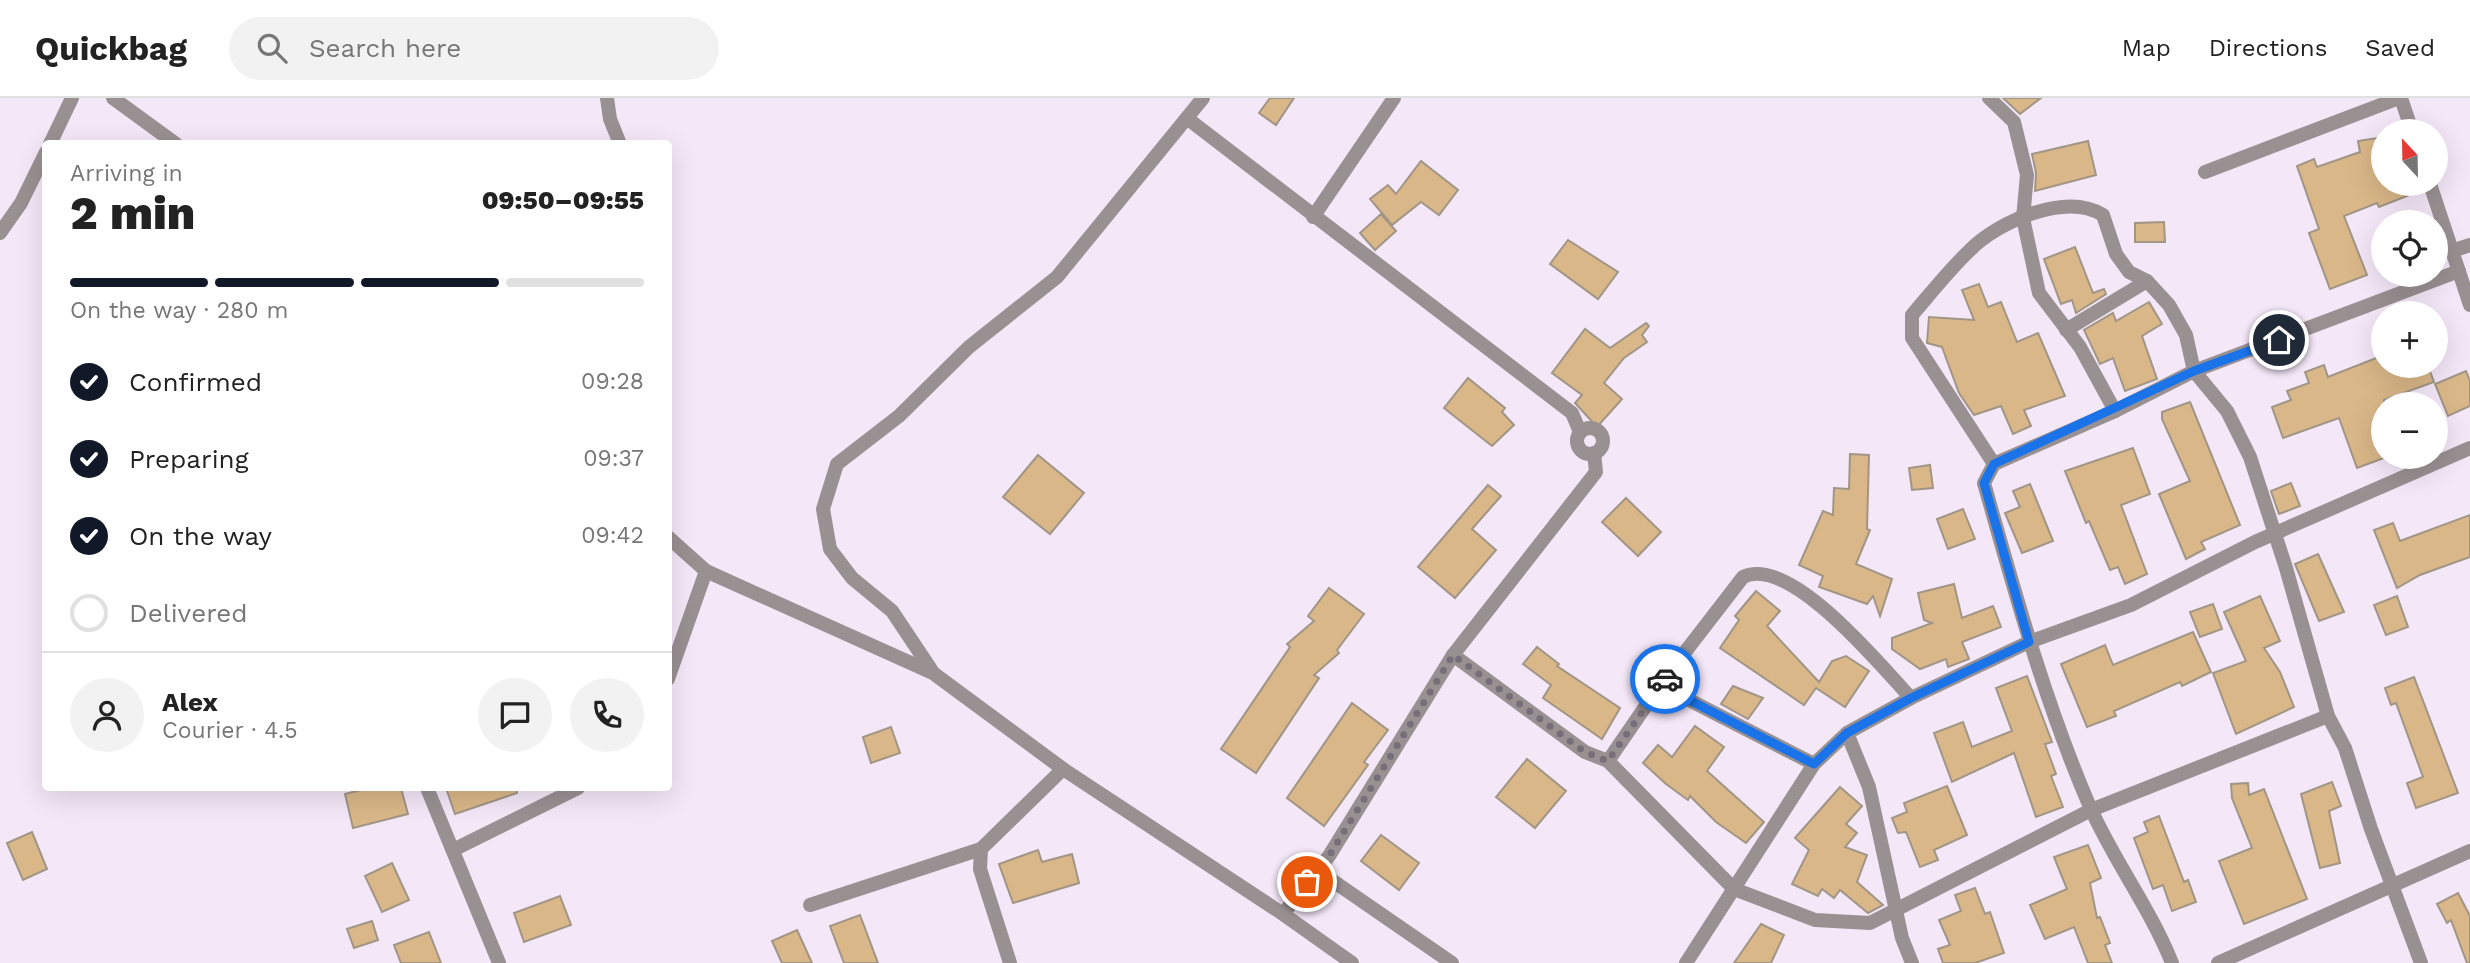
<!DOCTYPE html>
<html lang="en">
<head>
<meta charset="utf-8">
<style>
	:root { --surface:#fff; --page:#f2f2f2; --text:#222; --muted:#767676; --line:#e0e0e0; --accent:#111827 }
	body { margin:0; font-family:"Work Sans",sans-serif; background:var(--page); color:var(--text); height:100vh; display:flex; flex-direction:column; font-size:26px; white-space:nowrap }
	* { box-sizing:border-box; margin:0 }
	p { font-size:23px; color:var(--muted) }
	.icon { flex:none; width:38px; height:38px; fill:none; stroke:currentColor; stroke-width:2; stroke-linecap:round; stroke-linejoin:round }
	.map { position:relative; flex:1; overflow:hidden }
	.side { position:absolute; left:42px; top:42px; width:630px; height:651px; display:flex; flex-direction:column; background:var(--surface); border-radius:7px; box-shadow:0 7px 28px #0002 }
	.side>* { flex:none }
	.needle { width:46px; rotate:338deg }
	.controls { position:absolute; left:2371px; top:21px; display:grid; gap:14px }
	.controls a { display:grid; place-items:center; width:77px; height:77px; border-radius:50%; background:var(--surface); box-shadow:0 7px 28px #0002; font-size:35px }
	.pin { position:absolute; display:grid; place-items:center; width:60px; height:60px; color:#fff; margin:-30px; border:4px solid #fff; border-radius:50%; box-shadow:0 2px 7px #0007 }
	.courier { position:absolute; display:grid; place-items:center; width:70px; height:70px; margin:-35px; border:5px solid #1a73e8; border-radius:50%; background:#fff; color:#222; box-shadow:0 2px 9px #0007 }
	.summary em { font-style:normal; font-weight:800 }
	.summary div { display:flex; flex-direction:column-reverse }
	.summary { display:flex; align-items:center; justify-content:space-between; height:119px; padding:0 28px }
	h1 { font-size:46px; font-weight:800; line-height:52px }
	.bar { display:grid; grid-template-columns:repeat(4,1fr); gap:10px 7px; align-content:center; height:84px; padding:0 28px }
	.bar i { height:9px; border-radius:5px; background:var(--line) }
	.bar .current { background:var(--accent) }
	.bar p { grid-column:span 4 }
	.line { display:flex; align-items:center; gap:18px; padding:0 28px; border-top:2px solid var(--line) }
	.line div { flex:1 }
	.round { display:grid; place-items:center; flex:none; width:74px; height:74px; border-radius:37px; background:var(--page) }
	ol { padding:0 28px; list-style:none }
	li { display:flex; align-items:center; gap:21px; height:77px }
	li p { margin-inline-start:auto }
	li .icon { padding:7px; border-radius:50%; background:var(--accent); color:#fff; stroke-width:4 }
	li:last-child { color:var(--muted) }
	li i { width:38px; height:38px; border:4px solid var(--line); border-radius:50% }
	header { display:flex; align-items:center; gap:42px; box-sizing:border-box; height:98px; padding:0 35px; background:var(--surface); border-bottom:2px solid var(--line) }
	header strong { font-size:33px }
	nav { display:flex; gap:38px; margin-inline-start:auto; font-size:24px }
	.search { width:490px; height:63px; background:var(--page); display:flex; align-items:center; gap:18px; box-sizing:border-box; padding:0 24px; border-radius:38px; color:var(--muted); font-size:26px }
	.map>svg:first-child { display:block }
	.building { fill:#d9b788; stroke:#a19586; stroke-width:2 }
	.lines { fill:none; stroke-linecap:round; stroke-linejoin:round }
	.street { stroke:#999092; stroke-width:14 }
	.done { stroke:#766f79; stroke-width:7; stroke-dasharray:0 12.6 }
	.route { stroke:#1a73e8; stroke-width:9 }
</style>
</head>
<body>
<header>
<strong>Quickbag</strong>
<div class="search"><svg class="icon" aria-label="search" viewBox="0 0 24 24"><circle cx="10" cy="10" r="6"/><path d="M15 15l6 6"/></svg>Search here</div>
<nav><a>Map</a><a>Directions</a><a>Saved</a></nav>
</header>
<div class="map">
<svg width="2470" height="865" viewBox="0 0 2470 865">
	<rect width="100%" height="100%" fill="#f4e7f8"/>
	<!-- building -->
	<g class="building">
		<polygon points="1270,0 1294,0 1276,27 1259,15"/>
		<polygon points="2003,0 2041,0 2020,16"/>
		<polygon points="2384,39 2384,86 2421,86 2422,92 2379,109 2377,105 2344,118 2367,177 2330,191 2309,135 2319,131 2297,68 2314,61 2317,69 2360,54 2358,43"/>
		<polygon points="2088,43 2096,77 2035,93 2036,75 2032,56"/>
		<polygon points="1421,63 1458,92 1439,117 1421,104 1392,127 1370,101 1388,87 1396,96"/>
		<polygon points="1381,116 1396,133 1375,152 1360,135"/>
		<polygon points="2164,124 2165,144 2135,144 2135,125"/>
		<polygon points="1568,142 1618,174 1598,201 1550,166"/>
		<polygon points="2075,149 2093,195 2104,191 2106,196 2076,215 2072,202 2061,206 2044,161"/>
		<polygon points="1979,186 1988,209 2001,204 2017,244 2038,235 2065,298 2024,312 2031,328 2013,336 2001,308 1974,317 1959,295 1942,249 1927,245 1929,219 1974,222 1962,192"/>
		<polygon points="2149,204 2162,226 2142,238 2157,281 2125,293 2113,260 2100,266 2084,232 2113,215 2116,223"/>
		<polygon points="1646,225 1649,228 1642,237 1647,244 1624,260 1604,285 1622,301 1597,329 1575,305 1582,297 1552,275 1585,231 1610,250"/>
		<polygon points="2384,257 2384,268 2428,268 2434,284 2384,302 2384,360 2357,370 2339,320 2283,340 2272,309 2291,302 2287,293 2309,285 2305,274 2324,267 2328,279"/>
		<polygon points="2466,273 2470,283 2470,308 2448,318 2435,286"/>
		<polygon points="1468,280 1505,310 1502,314 1514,327 1492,348 1444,310"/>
		<polygon points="2190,304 2240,427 2201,444 2205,451 2186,461 2159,396 2190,383 2162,321 2162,314"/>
		<polygon points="2133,350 2150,396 2121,407 2147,476 2125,486 2118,469 2110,472 2089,423 2086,425 2065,373"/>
		<polygon points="1850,356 1869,357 1867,431 1870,432 1856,466 1892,481 1880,518 1873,498 1867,506 1819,489 1823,478 1799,467 1823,413 1833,417 1834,390 1849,391"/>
		<polygon points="1038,357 1084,395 1050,436 1003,399"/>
		<polygon points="1930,367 1933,390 1912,392 1909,370"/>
		<polygon points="2291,385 2300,408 2279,416 2271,393"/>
		<polygon points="2030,386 2053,443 2022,455 2005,415 2020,409 2013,393"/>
		<polygon points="1488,387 1501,398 1472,431 1496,452 1455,500 1418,469"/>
		<polygon points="1626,400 1661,434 1638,458 1602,424"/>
		<polygon points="1963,411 1975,441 1948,451 1937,421"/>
		<polygon points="2470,417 2470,459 2420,477 2397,490 2374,432 2393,425 2400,443"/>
		<polygon points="2318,456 2344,514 2319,523 2295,466"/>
		<polygon points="1954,486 1962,520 1993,508 2001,529 1962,544 1969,561 1948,569 1946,561 1920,571 1892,551 1892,540 1932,525 1924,522 1918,495"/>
		<polygon points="1329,490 1364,516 1337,552 1339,555 1314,577 1319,580 1256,675 1221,651 1290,549 1287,546 1314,523 1308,518"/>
		<polygon points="1756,493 1780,513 1767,528 1819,584 1832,563 1846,558 1869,573 1845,609 1816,590 1804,607 1720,550 1739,522 1735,518"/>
		<polygon points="2260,498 2280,543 2264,550 2280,574 2294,609 2236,636 2213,575 2246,563 2224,514"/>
		<polygon points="2397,498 2408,529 2386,537 2374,507"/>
		<polygon points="2213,506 2222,531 2200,539 2190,514"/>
		<polygon points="2193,534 2211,574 2182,588 2180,584 2114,613 2116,618 2087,629 2061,566 2105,547 2113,567"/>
		<polygon points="1537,549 1559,566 1557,568 1620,610 1602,641 1543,600 1551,587 1523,566"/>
		<polygon points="2027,578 2052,644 2045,646 2056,676 2051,678 2063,709 2036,719 2014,655 1952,684 1934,635 1963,624 1972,649 2012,633 1996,590"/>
		<polygon points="2414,579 2458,695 2416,710 2407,685 2423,679 2396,605 2391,607 2385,590"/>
		<polygon points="1733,588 1763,600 1748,621 1721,606"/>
		<polygon points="1352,605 1388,632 1364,664 1368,667 1324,728 1287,700"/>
		<polygon points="1695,628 1724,649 1707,673 1764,724 1746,745 1716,724 1690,698 1688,702 1666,686 1643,665 1658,647 1672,659"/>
		<polygon points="891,629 900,655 871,665 863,639"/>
		<polygon points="1527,661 1566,693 1535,730 1496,699"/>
		<polygon points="2332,684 2341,708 2329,713 2340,765 2320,770 2301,696"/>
		<polygon points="2248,685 2249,697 2264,691 2307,801 2244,826 2219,763 2252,750 2232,700 2231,686"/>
		<polygon points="1947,688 1967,737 1934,752 1938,762 1920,769 1906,734 1898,735 1892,720 1907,714 1904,705"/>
		<polygon points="1840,689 1862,708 1846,726 1857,735 1845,749 1867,757 1857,784 1883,807 1868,815 1840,792 1834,800 1822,791 1818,798 1792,786 1809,752 1795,740"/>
		<polygon points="368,690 401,690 408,716 353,730 345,696"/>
		<polygon points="446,690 516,690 517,695 455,716"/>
		<polygon points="2159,718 2184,784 2188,782 2196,804 2172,813 2163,787 2153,791 2134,740 2148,734 2144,724"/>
		<polygon points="32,734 47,771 23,782 7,745"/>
		<polygon points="1381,737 1419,765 1399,792 1361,763"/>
		<polygon points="2088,747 2101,780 2090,785 2097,820 2100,819 2110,845 2105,847 2112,865 2088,865 2074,829 2045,841 2030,807 2067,791 2054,759"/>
		<polygon points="1038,752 1042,764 1072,756 1079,785 1013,805 999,766"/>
		<polygon points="392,765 409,802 382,814 365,778"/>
		<polygon points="1975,790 1985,816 1990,814 2004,855 1975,865 1943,865 1938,851 1950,847 1939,822 1961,813 1955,797"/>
		<polygon points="2458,795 2470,818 2470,865 2467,865 2451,822 2447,825 2437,806"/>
		<polygon points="560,798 571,827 524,844 514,815"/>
		<polygon points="860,817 878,865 844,865 830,828"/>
		<polygon points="372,823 378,842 354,850 347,831"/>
		<polygon points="1761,826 1784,837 1771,865 1734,865"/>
		<polygon points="797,832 812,865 782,865 772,843"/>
		<polygon points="429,834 441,865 401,865 394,847"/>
	</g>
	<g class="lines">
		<!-- street -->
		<g class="street">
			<polyline points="113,0 176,46"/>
			<polyline points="607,0 610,21 620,46"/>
			<polyline points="1989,0 2014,24 2027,77 2023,120 2039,195 2080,249 2115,313"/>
			<polyline points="2401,0 2412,33"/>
			<polyline points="1188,21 1572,315 1580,334"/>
			<polyline points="50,46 72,0"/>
			<polyline points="2205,74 2399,0"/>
			<polyline points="2430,86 2470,207"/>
			<polyline points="1313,119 1394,0"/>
			<polyline points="0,135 21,105 46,54"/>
			<polyline points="2452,153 2470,147"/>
			<polyline points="2066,232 2147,183"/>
			<circle cx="1590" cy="343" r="13"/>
			<path d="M1994 366 1912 240V217C1931 195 1949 172 1970 152 1999 123 2066 94 2103 117L2116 156 2129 174 2147 183 2169 207 2186 237 2194 273 2227 313 2250 359 2286 470 2328 618 2345 650 2371 731 2421 865"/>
			<polyline points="668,439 706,473 933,575 1063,671 1283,816 1352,865"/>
			<polyline points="1453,557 1596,374 1594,355"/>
			<polyline points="932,573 892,513 852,480 830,451 823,411 837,366 899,318 969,249 1057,179 1203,0"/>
			<polyline points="1665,580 1691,603 1814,666"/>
			<polyline points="668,581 706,473"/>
			<polyline points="1847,635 1869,689 1902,840 1912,865"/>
			<path d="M1608 663 1665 580 1743 479C1790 456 1881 568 1911 600"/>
			<polyline points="427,690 499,865"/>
			<polyline points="453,752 578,690"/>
			<polyline points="1317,772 1452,865"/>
			<polyline points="810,807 981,751"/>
			<polyline points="1283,816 1329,758 1453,557 1585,654 1608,663 1734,791 1815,822 1870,825 2091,712 2328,618"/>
			<polyline points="1010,865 980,771 981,751 1063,671"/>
			<polyline points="1686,865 1814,666 1847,635 1911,600 2029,544 2131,507 2255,444 2470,350"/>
			<path d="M2172 865C2150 810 2114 763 2090 709 2045 605 2015 495 1984 385L1994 366 2115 313 2194 273 2459 173"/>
			<polyline points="2218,865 2470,753"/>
		</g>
	</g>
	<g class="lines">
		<!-- done -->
		<polyline class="done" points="1307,784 1329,758 1453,557 1585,654 1608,663 1665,581"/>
		<!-- route -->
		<polyline class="route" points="1665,581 1691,603 1814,666 1847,635 1911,600 2029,544 1984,385 1994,366 2194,273 2279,242"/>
	</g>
</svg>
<div class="controls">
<a><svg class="needle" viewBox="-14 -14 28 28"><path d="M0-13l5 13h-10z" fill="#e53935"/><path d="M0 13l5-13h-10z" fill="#767676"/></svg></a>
<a><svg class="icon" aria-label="locate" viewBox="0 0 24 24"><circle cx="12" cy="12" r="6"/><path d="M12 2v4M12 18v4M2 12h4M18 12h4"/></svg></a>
<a>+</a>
<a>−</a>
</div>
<div class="pin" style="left:1307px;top:784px;background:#ea580c"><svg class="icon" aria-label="bag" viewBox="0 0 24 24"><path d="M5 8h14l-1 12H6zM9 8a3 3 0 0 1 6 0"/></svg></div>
<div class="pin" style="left:2279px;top:242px;background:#1f2937"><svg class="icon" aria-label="home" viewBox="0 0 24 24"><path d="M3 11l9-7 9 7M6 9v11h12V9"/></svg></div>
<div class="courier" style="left:1665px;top:581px"><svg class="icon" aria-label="car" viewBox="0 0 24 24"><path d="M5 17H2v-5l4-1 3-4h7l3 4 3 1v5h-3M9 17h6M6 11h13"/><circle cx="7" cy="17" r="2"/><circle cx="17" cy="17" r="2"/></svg></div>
<section class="side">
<div class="summary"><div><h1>2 min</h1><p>Arriving in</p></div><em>09:50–09:55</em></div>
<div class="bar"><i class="current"></i><i class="current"></i><i class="current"></i><i></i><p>On the way · 280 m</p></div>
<ol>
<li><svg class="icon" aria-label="check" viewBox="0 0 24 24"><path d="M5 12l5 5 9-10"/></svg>Confirmed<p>09:28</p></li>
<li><svg class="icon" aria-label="check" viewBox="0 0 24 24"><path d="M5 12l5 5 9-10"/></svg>Preparing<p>09:37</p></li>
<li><svg class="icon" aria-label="check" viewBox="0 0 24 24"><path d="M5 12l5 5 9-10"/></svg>On the way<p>09:42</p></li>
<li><i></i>Delivered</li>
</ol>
<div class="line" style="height:126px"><a class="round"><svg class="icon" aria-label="person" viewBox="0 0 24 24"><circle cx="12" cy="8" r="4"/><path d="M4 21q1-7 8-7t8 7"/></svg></a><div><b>Alex</b><p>Courier · 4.5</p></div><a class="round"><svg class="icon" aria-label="chat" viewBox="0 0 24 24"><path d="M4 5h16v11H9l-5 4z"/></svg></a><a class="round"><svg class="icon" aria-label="phone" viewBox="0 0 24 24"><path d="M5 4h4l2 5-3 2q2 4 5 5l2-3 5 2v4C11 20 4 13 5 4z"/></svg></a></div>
</section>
</div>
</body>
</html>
